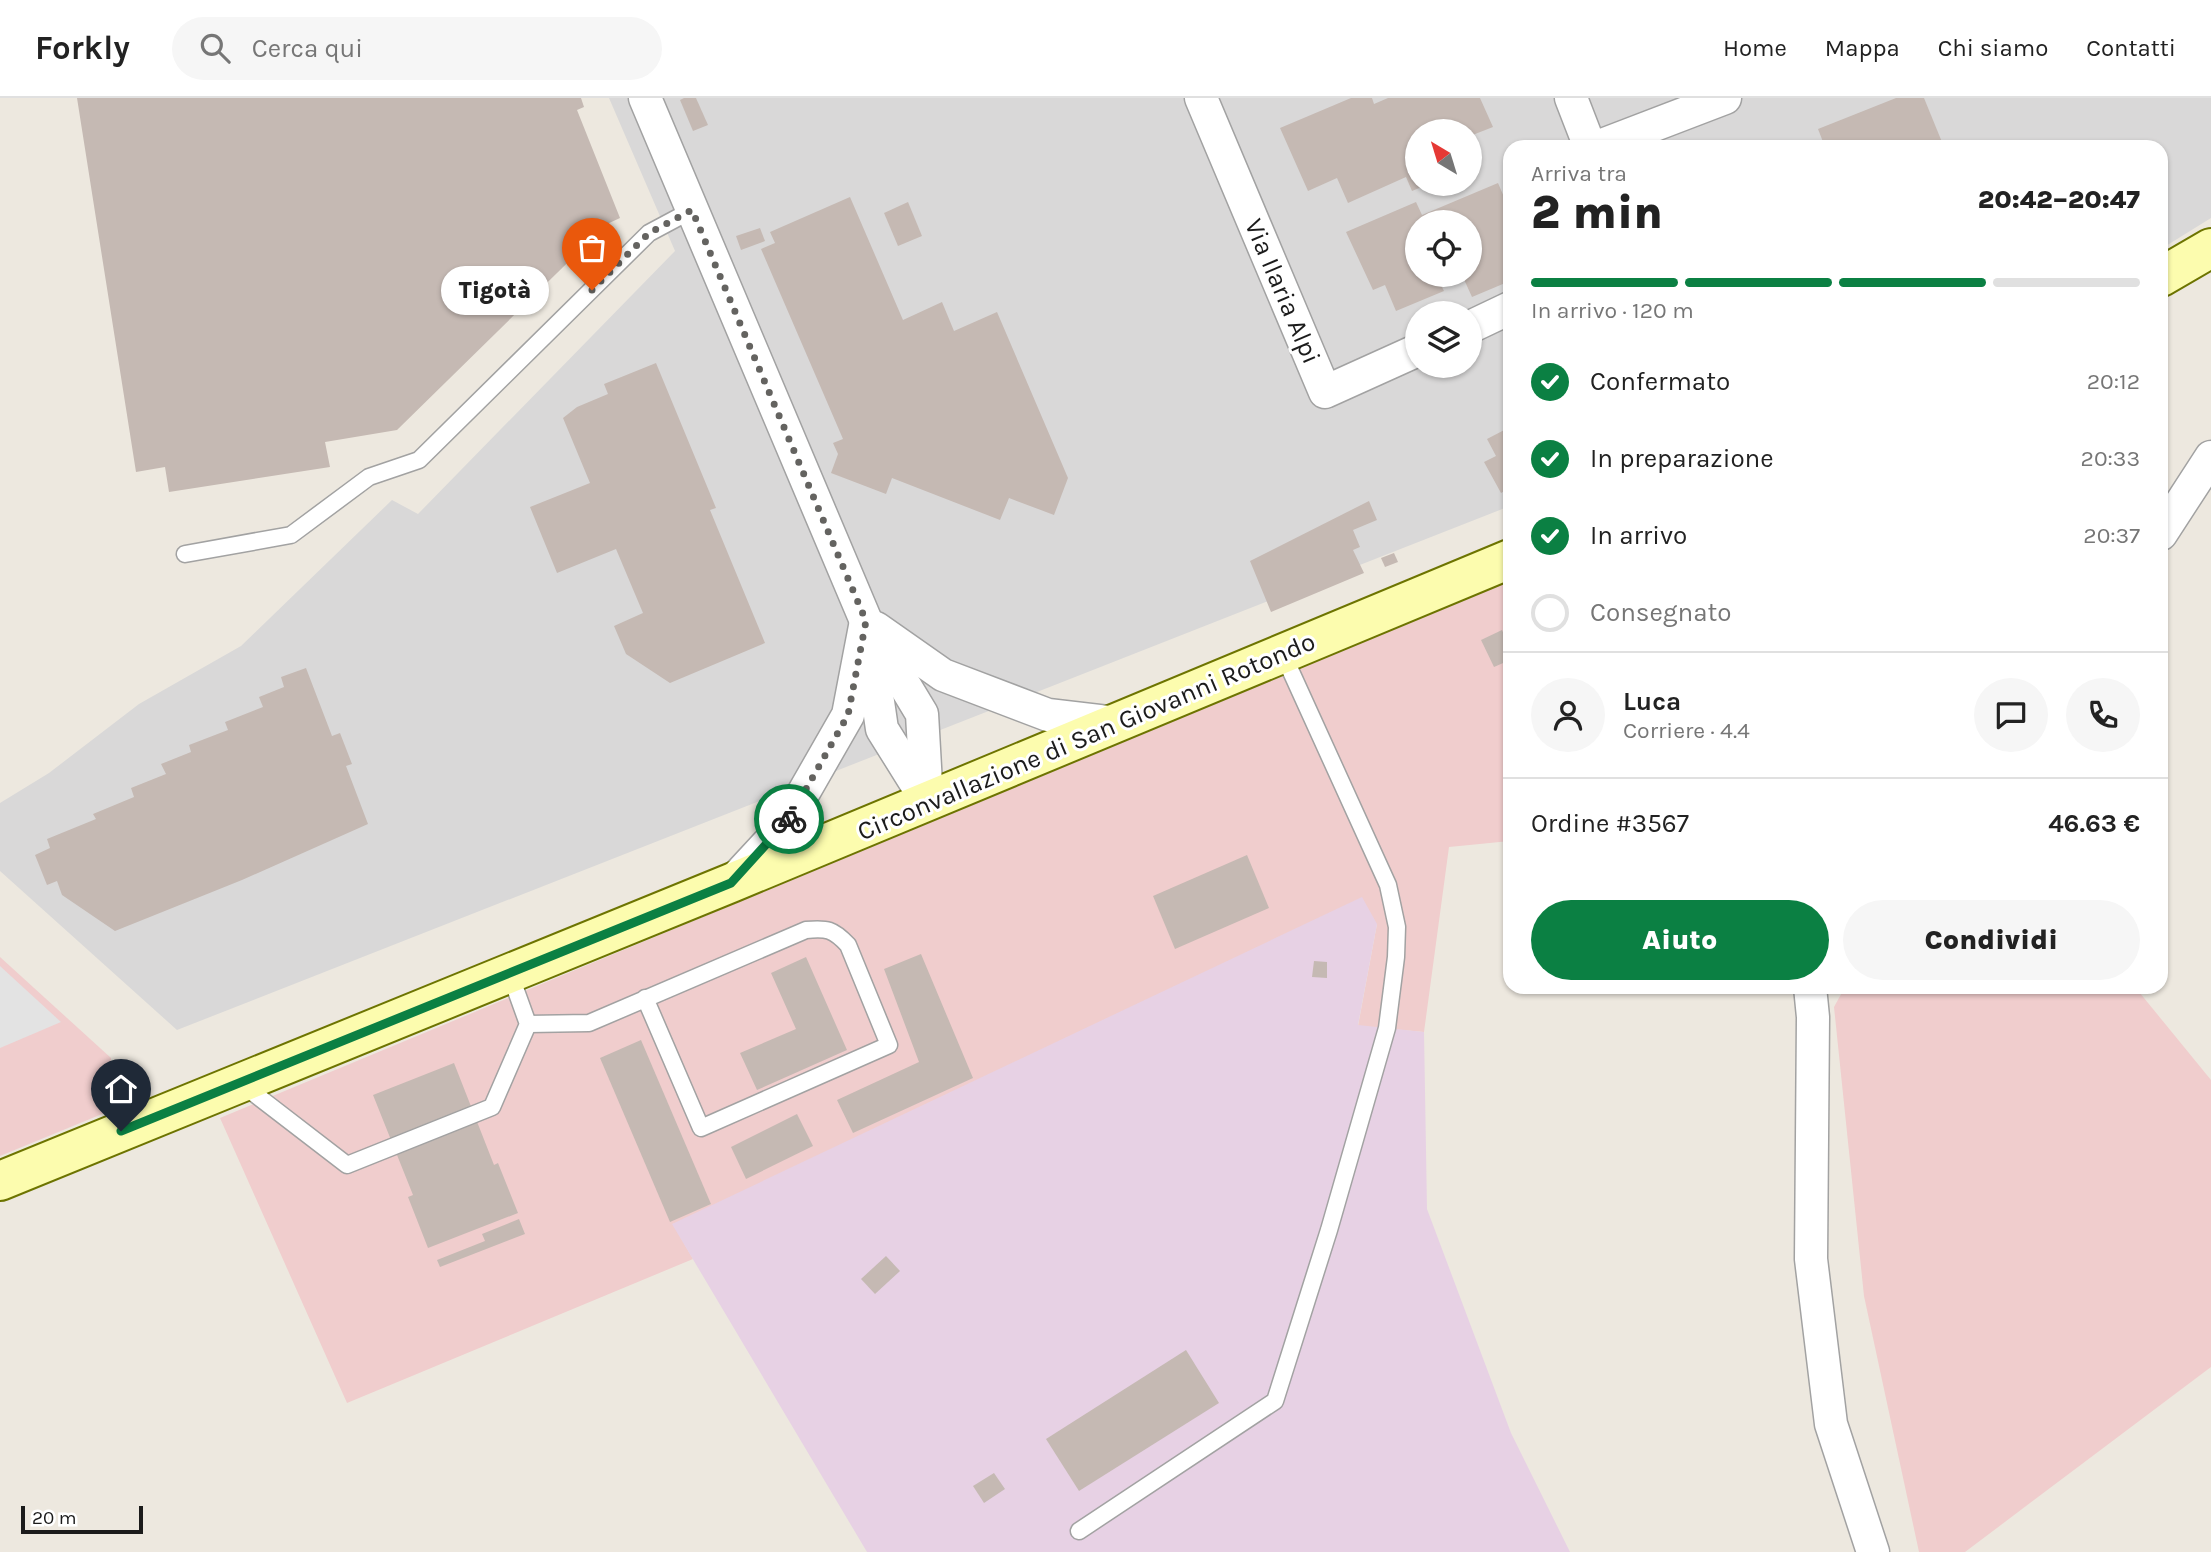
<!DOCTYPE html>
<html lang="it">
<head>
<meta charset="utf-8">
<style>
	:root { --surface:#fff; --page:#f6f6f6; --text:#222; --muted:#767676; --line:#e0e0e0; --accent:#0b8043 }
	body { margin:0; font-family:Karla,sans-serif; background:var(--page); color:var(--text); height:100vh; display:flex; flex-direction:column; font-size:26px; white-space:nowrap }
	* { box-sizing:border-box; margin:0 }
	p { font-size:23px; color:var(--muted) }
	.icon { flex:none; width:38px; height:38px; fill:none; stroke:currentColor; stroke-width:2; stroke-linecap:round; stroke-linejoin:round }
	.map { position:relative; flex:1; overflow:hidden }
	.side { position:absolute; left:1503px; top:42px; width:665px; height:854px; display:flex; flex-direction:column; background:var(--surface); border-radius:21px; box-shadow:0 2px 5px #0004 }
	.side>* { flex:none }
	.needle { width:46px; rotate:322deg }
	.fabs { position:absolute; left:1405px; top:21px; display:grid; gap:14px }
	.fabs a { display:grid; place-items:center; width:77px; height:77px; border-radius:50%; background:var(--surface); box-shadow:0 2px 5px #0004; font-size:35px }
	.scale { position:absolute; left:21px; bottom:18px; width:122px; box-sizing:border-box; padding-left:7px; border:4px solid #1b1b1b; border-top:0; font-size:19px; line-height:24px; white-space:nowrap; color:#1b1b1b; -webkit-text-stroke:5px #fff; paint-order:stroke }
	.pin { position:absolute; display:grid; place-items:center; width:60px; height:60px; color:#fff; margin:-72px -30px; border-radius:50% 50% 50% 0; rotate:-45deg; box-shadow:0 0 7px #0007 }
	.pin .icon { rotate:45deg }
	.courier { position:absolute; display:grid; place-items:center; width:70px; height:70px; margin:-35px; border:5px solid #0b8043; border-radius:50%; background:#fff; color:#222; box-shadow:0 2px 9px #0007 }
	.bubble { position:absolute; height:49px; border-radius:24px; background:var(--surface); box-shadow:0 2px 5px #0004; font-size:23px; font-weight:800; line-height:49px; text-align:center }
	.summary em { font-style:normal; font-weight:800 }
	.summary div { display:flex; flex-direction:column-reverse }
	.summary { display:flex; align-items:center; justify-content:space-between; height:119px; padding:0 28px }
	h1 { font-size:46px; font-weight:800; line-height:52px }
	.bar { display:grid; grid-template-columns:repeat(4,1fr); gap:10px 7px; align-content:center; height:84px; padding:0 28px }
	.bar i { height:9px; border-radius:5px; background:var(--line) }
	.bar .active { background:var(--accent) }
	.bar p { grid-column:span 4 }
	.line { display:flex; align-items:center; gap:18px; padding:0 28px; border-top:2px solid var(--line) }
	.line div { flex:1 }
	.round { display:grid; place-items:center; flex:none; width:74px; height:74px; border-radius:37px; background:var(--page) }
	ol { padding:0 28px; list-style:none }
	li { display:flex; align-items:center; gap:21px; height:77px }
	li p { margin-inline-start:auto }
	li .icon { padding:7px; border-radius:50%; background:var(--accent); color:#fff; stroke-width:4 }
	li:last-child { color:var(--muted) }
	li i { width:38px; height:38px; border:4px solid var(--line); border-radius:50% }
	.action { display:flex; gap:14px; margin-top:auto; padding:14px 28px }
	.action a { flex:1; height:80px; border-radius:42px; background:var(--accent); color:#fff; font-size:28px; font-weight:800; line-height:80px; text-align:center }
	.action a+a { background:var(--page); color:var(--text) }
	header { display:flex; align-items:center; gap:42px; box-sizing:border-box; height:98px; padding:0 35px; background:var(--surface); border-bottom:2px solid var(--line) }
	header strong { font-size:33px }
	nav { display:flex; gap:38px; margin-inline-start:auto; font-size:24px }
	.search { width:490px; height:63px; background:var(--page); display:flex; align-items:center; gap:18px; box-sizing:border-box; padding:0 24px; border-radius:38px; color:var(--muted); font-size:26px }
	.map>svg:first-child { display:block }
	.residential { fill:#d9d8d8; fill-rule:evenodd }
	.commercial { fill:#f0cdcd }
	.industrial { fill:#e7d1e4 }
	.parking { fill:#e3e3e3 }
	.building { fill:#c5b9b3 }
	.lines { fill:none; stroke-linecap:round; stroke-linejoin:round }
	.service-casing { stroke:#a2a2a2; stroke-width:19 }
	.minor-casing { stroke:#a2a2a2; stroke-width:35 }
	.secondary-casing { stroke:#6d7400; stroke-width:42 }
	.service { stroke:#fff; stroke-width:16 }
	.minor { stroke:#fff; stroke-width:32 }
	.secondary { stroke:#fcfcae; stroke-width:38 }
	.done { stroke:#646360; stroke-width:7; stroke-dasharray:0 12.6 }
	.route { stroke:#0b8043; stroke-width:9 }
	.labels { text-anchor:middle; stroke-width:6; stroke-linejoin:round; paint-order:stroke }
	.street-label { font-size:26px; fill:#1b1b1b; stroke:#fff }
</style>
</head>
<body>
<header>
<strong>Forkly</strong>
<div class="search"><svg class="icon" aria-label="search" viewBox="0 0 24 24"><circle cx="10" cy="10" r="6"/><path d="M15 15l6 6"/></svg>Cerca qui</div>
<nav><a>Home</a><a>Mappa</a><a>Chi siamo</a><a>Contatti</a></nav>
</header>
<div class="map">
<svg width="2211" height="1454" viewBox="0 0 2211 1454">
	<rect width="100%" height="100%" fill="#ede8df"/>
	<!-- residential -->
	<path class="residential" d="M609 0H2211V120L2161 151V49H1510V408L177 932 0 773V705L49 675 139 606 241 548 392 402 418 416 675 153ZM1418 33H1470V86H1418ZM1418 124H1470V177H1418ZM1418 215H1470V268H1418Z"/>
	<!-- commercial -->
	<g class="commercial">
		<polygon points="1510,483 1510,743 1449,749 1424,934 1358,928 1377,826 673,1126 693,1161 347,1305 220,1020"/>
		<polygon points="0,859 111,960 107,1014 0,1058"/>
		<polygon points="1845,889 2135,889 2211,982 2211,1269 1965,1454 1919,1454 1864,1198 1834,909"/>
	</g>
	<!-- industrial -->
	<polygon class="industrial" points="1362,799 1377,826 1358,927 1424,934 1427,1111 1511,1335 1570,1454 867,1454 672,1126"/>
	<!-- parking -->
	<polygon class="parking" points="0,868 61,924 0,950"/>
	<!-- building -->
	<g class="building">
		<polygon points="77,0 581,0 584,9 577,12 620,120 607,126 397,332 325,344 330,369 169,394 165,369 136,374"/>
		<polygon points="684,0 696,0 708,27 693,33 680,2"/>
		<polygon points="1351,0 1372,0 1374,6 1388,0 1480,0 1493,29 1470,38 1470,33 1418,33 1418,86 1429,86 1412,93 1406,79 1348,105 1337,80 1308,93 1280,30"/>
		<polygon points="1896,0 1924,0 1944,49 1825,49 1818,31"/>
		<polygon points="1498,85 1510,113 1510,152 1508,153 1510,158 1510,183 1472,199 1462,177 1470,177 1470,124 1418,124 1418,177 1436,177 1444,193 1396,213 1385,187 1373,192 1346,134 1416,104 1422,117"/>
		<polygon points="850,99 903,222 942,204 954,233 997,214 1068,380 1054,417 1009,400 1000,422 892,380 886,396 831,375 838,356 833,345 843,341 761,151 775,145 770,134"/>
		<polygon points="908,104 922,138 898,148 884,115"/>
		<polygon points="760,130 765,143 741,152 736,138"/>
		<polygon points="656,265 716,410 710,412 765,545 670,585 626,556 614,528 643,515 616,451 557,475 530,409 590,385 563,320 577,309 608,296 604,286"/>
		<polygon points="1510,329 1510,390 1501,395 1484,364 1496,358 1487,341"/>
		<polygon points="1369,403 1377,422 1353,432 1360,449 1353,452 1364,475 1271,514 1250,463"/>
		<polygon points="1394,455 1398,464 1385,469 1381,460"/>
		<polygon points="1502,532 1510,550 1510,562 1494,569 1481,542"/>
		<polygon points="306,570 332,638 340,635 352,666 346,668 368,726 242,782 115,833 62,797 57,783 47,787 35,757 50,750 47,741 96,721 93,716 134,699 131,690 166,676 161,666 191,654 189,647 228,632 225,624 263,609 259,599 284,589 281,579"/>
		<polygon points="1247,757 1269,810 1175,851 1153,798"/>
		<polygon points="921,856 973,980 853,1035 837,1002 919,964 884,871"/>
		<polygon points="806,859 847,952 757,992 740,955 796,931 771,875"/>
		<polygon points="1314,863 1327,864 1327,880 1312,879"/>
		<polygon points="641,942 711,1106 670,1124 600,960"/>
		<polygon points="454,965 494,1067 498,1065 518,1115 428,1150 408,1099 413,1097 373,997"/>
		<polygon points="797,1016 813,1048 746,1081 731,1049"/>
		<polygon points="519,1121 525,1136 440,1169 437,1162 485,1143 482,1136"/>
		<polygon points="886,1158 900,1173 875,1196 861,1181"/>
		<polygon points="1186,1252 1219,1305 1079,1393 1046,1341"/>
		<polygon points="994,1375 1005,1391 984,1405 973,1388"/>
	</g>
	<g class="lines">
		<!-- service casing -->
		<g class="service-casing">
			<g id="service">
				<polyline points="185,456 291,437 369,379 419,362 649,135 692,112"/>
				<path d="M528 926 589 925 806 832C827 830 833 831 848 847L889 947 701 1030 645 900"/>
				<polyline points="243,987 347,1067 492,1009 528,926 510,876"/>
				<polyline points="1079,1433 1275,1303 1329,1132 1387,930 1396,859 1397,829 1388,787 1283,556"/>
			</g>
		</g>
		<!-- minor casing -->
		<g class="minor-casing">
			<g id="minor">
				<polyline points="645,0 866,523 922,616 927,704"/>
				<polyline points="1201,0 1325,294 1418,252"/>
				<polyline points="1571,0 1590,49"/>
				<polyline points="1597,49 1725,0"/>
				<polyline points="1470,229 1510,210"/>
				<polyline points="2161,436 2211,359"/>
				<polyline points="876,530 943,577 1048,617 1116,625"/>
				<polyline points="870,549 882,631 927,703"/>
				<polyline points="735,781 785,727 848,617 866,523"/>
				<polyline points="1810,889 1813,919 1811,1161 1831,1326 1873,1454"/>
			</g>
		</g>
		<!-- secondary casing -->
		<g class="secondary-casing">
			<g id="secondary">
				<polyline points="2161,179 2211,150"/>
				<polyline points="0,1083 731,785 1510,461"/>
			</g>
		</g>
		<!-- service -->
		<use href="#service" class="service"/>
		<!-- minor -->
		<use href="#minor" class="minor"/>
		<!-- secondary -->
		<use href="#secondary" class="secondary"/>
	</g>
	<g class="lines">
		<!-- done -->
		<polyline class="done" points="592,192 649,135 692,112 866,523 848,617 789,721"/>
		<!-- route -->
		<polyline class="route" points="121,1033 731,785 789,721"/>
	</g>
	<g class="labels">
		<!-- street labels -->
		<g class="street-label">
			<text transform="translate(1283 193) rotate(67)" y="9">Via Ilaria Alpi</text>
			<text transform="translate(1086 638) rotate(-23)" y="9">Circonvallazione di San Giovanni Rotondo</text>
		</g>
	</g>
</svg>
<div class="fabs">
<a><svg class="needle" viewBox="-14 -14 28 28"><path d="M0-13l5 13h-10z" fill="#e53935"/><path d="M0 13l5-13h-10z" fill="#767676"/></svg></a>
<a><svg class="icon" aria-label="locate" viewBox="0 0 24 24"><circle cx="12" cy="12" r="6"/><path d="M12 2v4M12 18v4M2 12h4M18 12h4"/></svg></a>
<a><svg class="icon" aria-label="layers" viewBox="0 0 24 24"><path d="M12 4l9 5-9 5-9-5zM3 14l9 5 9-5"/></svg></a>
</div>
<div class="scale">20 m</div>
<div class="pin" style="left:592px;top:192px;background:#ea580c"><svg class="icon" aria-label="bag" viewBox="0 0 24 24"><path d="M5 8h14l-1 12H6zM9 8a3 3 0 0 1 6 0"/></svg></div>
<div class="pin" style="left:121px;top:1033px;background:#1f2937"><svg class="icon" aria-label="home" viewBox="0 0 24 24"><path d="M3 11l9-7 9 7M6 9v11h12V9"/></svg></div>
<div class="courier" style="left:789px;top:721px"><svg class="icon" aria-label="bike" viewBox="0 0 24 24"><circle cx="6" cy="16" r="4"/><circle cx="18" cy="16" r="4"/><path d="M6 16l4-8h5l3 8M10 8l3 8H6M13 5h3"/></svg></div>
<div class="bubble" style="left:441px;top:168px;width:108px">Tigotà</div>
<section class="side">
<div class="summary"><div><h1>2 min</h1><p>Arriva tra</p></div><em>20:42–20:47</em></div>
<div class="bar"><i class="active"></i><i class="active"></i><i class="active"></i><i></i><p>In arrivo · 120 m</p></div>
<ol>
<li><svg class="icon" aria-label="check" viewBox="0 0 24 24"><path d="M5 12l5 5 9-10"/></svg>Confermato<p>20:12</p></li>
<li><svg class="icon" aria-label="check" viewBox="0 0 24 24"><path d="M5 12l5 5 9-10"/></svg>In preparazione<p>20:33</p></li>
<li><svg class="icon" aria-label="check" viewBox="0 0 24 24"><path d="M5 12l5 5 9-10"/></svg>In arrivo<p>20:37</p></li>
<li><i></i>Consegnato</li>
</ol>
<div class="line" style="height:126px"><a class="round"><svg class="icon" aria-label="person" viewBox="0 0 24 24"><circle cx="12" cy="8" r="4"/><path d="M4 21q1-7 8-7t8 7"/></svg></a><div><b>Luca</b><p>Corriere · 4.4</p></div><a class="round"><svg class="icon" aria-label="chat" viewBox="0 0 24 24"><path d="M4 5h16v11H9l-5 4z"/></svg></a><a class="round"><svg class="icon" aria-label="phone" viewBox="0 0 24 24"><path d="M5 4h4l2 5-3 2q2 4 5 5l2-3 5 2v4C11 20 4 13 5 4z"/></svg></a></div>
<div class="line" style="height:91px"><div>Ordine #3567</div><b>46.63 €</b></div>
<div class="action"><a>Aiuto</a><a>Condividi</a></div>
</section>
</div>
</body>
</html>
